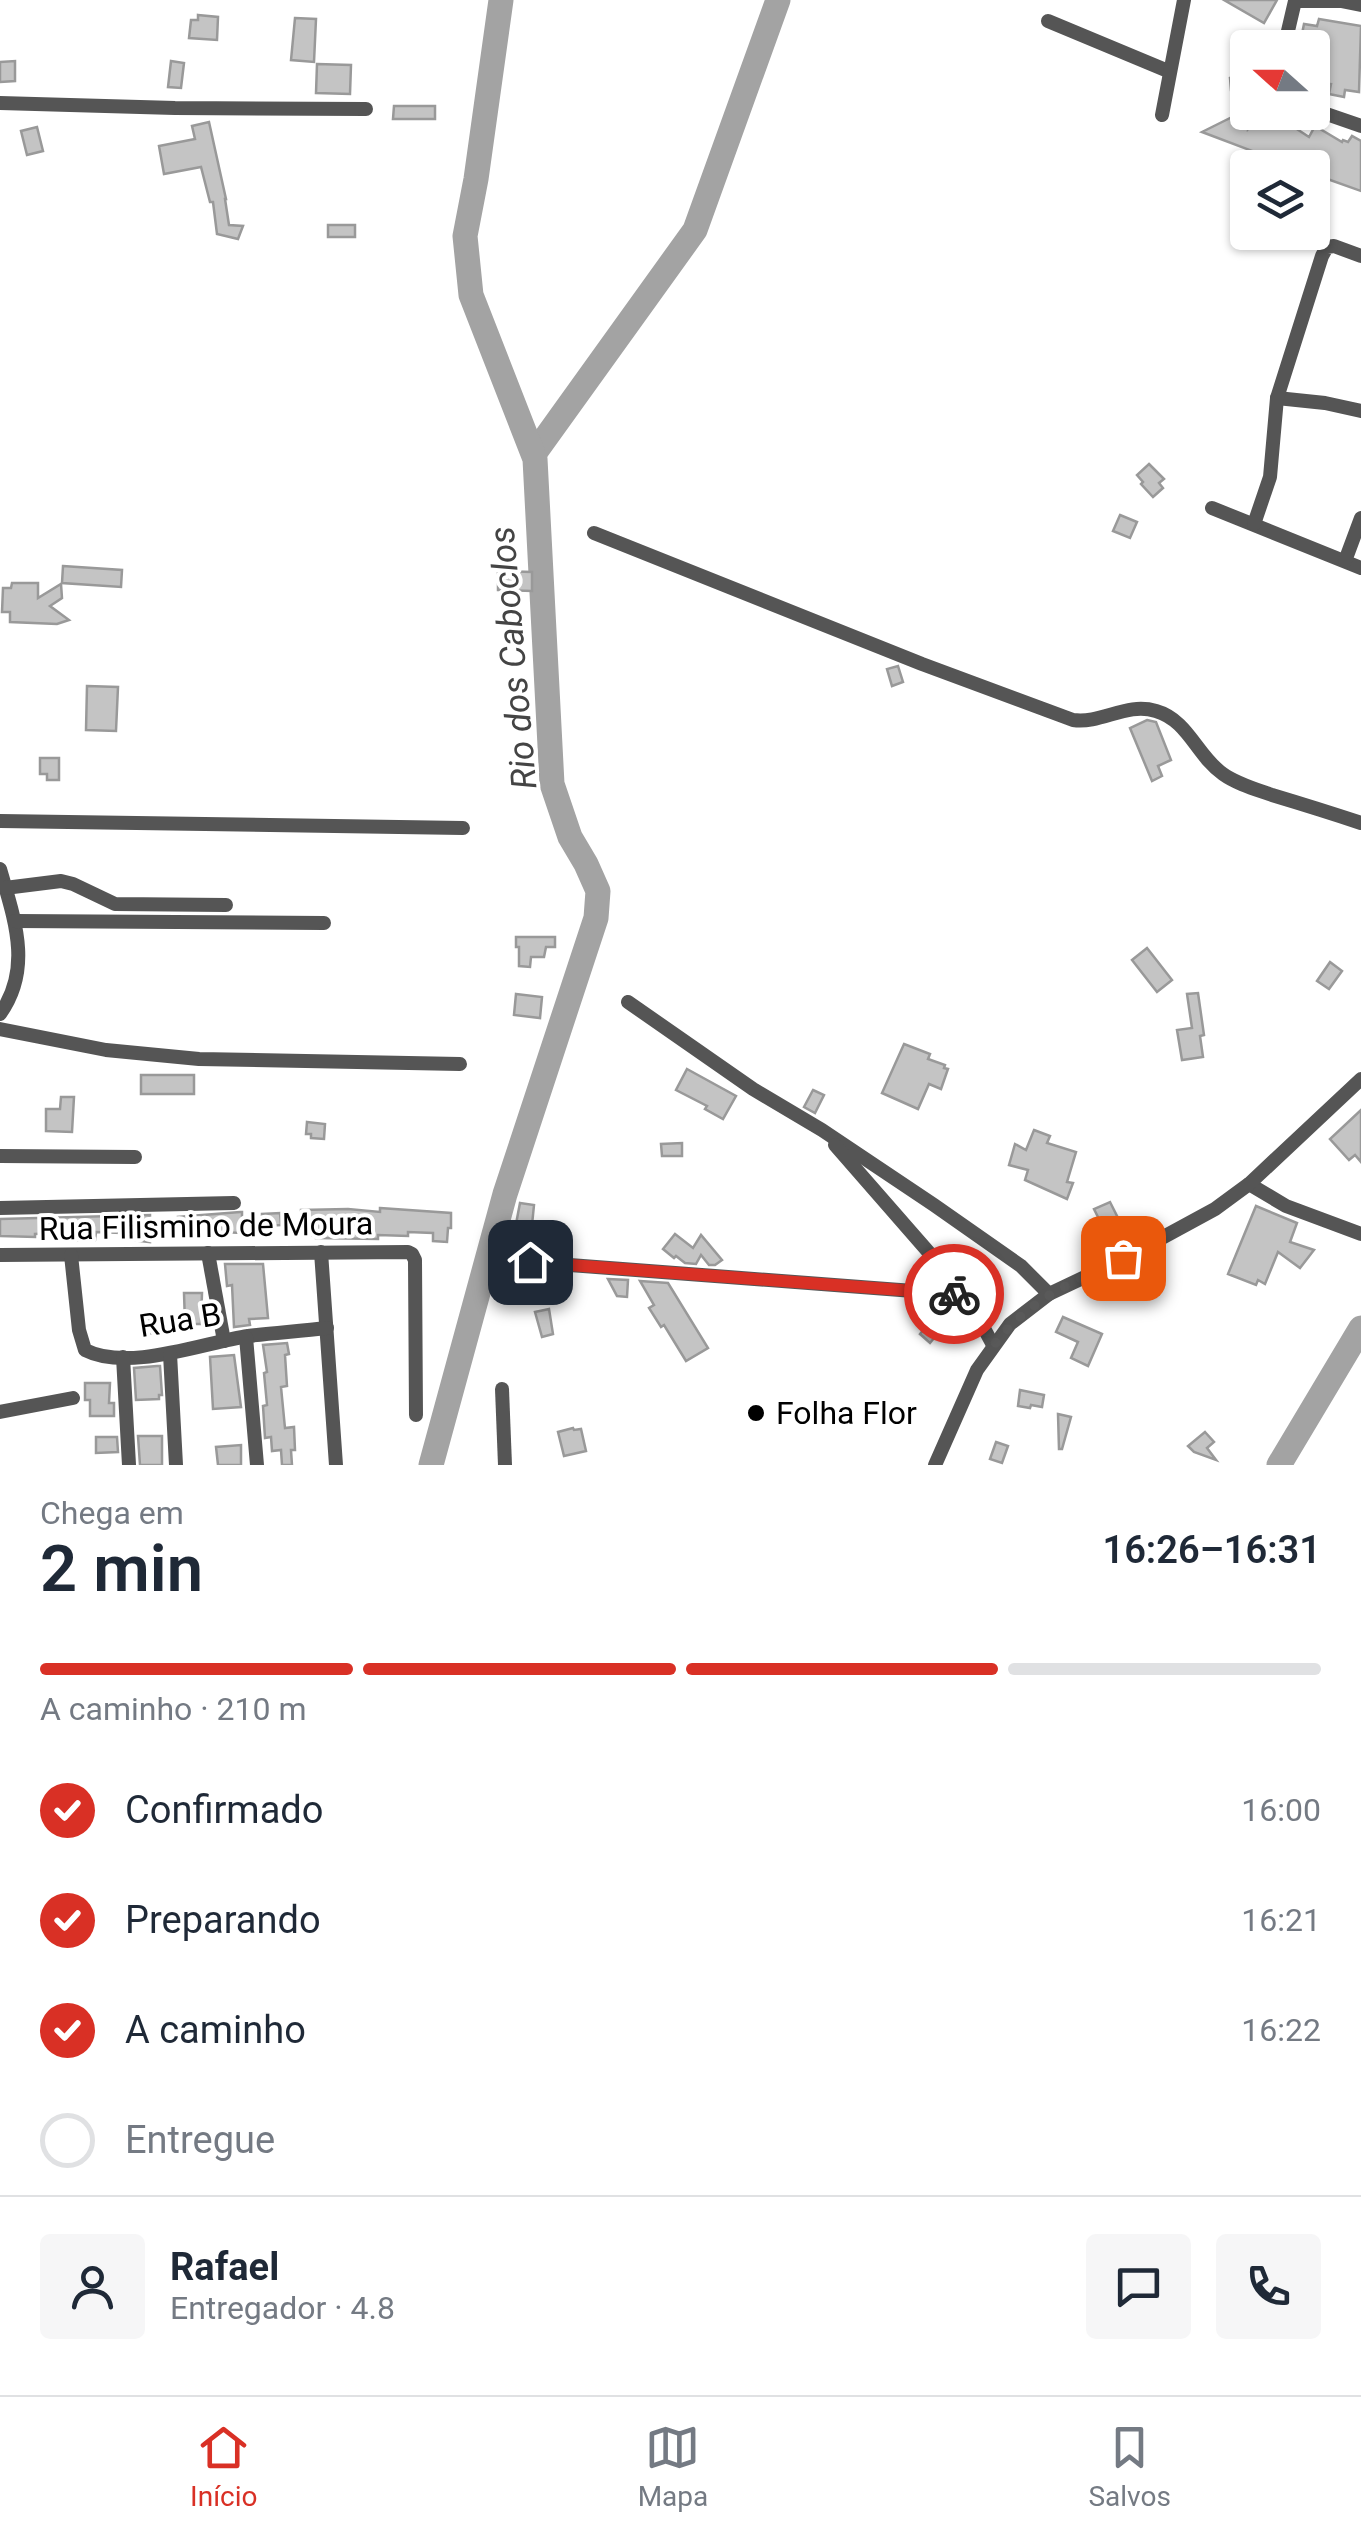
<!DOCTYPE html>
<html lang="pt">
<head>
<meta charset="utf-8">
<style>
	:root { --surface:#fff; --page:#f6f6f7; --text:#1f2937; --muted:#747a83; --line:#e0e1e3; --accent:#d93025 }
	body { margin:0; font-family:Roboto,sans-serif; background:var(--page); color:var(--text); height:100vh; display:flex; flex-direction:column; font-size:38px; white-space:nowrap }
	* { box-sizing:border-box; margin:0 }
	p { font-size:32px; color:var(--muted) }
	.icon { flex:none; width:55px; height:55px; fill:none; stroke:currentColor; stroke-width:2; stroke-linecap:round; stroke-linejoin:round }
	.map { position:relative; height:1465px; overflow:hidden }
	.side { display:flex; flex-direction:column; background:var(--surface); flex:1 }
	.side>* { flex:none }
	.needle { width:65px; rotate:291deg }
	.tools { position:absolute; left:1230px; top:30px; display:grid; gap:20px }
	.tools a { display:grid; place-items:center; width:100px; height:100px; border-radius:10px; background:var(--surface); box-shadow:0 2px 8px #0004; font-size:50px }
	.pin { position:absolute; display:grid; place-items:center; width:85px; height:85px; color:#fff; margin:-42px; border-radius:20px; box-shadow:0 5px 15px #0006 }
	.courier { position:absolute; display:grid; place-items:center; width:100px; height:100px; margin:-50px; border:8px solid #d93025; border-radius:50%; background:#fff; color:#222; box-shadow:0 2px 12px #0007 }
	.overview em { font-style:normal; font-weight:600 }
	.overview div { display:flex; flex-direction:column-reverse }
	.overview { display:flex; align-items:center; justify-content:space-between; height:170px; padding:0 40px }
	h1 { font-size:65px; font-weight:600; line-height:75px }
	.bar { display:grid; grid-template-columns:repeat(4,1fr); gap:15px 10px; align-content:center; height:120px; padding:0 40px }
	.bar i { height:12px; border-radius:8px; background:var(--line) }
	.bar .on { background:var(--accent) }
	.bar p { grid-column:span 4 }
	.line { display:flex; align-items:center; gap:25px; padding:0 40px; border-top:2px solid var(--line) }
	.line div { flex:1 }
	.round { display:grid; place-items:center; flex:none; width:105px; height:105px; border-radius:10px; background:var(--page) }
	ol { padding:0 40px; list-style:none }
	li { display:flex; align-items:center; gap:30px; height:110px }
	li p { margin-inline-start:auto }
	li .icon { padding:10px; border-radius:50%; background:var(--accent); color:#fff; stroke-width:4 }
	li:last-child { color:var(--muted) }
	li i { width:55px; height:55px; border:5px solid var(--line); border-radius:50% }
	.tabs { display:flex; justify-content:space-around; align-items:center; height:140px; border-top:2px solid var(--line); background:var(--surface); font-size:28px; color:var(--muted) }
	.tabs a { display:grid; justify-items:center; gap:5px }
	.tabs .on { color:var(--accent) }
	.map>svg:first-child { display:block }
	.lines { fill:none; stroke-linecap:round; stroke-linejoin:round }
	.river { stroke:#a3a3a3; stroke-width:25 }
	.building { fill:#c4c4c4; stroke:#999; stroke-width:2.5 }
	.minor { stroke:#555; stroke-width:14 }
	.done { stroke:#595959; stroke-width:10; stroke-dasharray:0 18 }
	.route { stroke:#d93025; stroke-width:12 }
	.poi-dot { fill:#000; stroke:#fff; stroke-width:4 }
	.labels { text-anchor:middle; stroke-width:8; stroke-linejoin:round; paint-order:stroke }
	.street-label { font-size:32px; fill:#000; stroke:#fff }
	.poi-label { font-size:32px; fill:#000; stroke:#fff; text-anchor:start }
	.water-label { font-size:35px; font-style:italic; fill:#444; stroke:#fff }
</style>
</head>
<body>
<div class="map">
<svg width="1361" height="1465" viewBox="0 0 1361 1465">
	<rect width="100%" height="100%" fill="#fff"/>
	<g class="lines">
		<!-- river -->
		<g class="river">
			<polyline points="534,454 695,230 778,0"/>
			<polyline points="431,1465 505,1194 596,918 598,891 586,864 570,837 552,784 535,459 471,295 465,236 476,179 501,0"/>
			<polyline points="1279,1465 1361,1328"/>
		</g>
	</g>
	<!-- building -->
	<g class="building">
		<polygon points="1224,0 1277,0 1264,23"/>
		<polygon points="198,15 218,17 217,40 189,38 191,20 198,20"/>
		<polygon points="295,18 316,19 314,62 291,60"/>
		<polygon points="1319,19 1361,26 1359,92 1345,90 1344,97 1329,94 1331,84 1312,82 1312,48 1300,44 1304,24 1317,26"/>
		<polygon points="1246,32 1260,34 1259,48 1244,48"/>
		<polygon points="1234,52 1248,53 1248,129 1264,112 1269,112 1283,126 1286,122 1309,137 1315,126 1342,142 1343,140 1348,142 1352,136 1361,141 1361,191 1319,176 1324,168 1297,168 1202,132 1238,114 1235,90 1231,90 1230,78 1233,77"/>
		<polygon points="15,61 15,81 0,82 0,62"/>
		<polygon points="171,61 184,63 181,88 168,87"/>
		<polygon points="317,64 351,65 350,94 316,93"/>
		<polygon points="394,106 435,106 435,119 393,119"/>
		<polygon points="209,122 226,199 225,199 229,225 243,226 238,239 217,234 213,202 210,202 201,167 164,174 159,146 195,139 192,126"/>
		<polygon points="37,127 43,151 27,155 21,131"/>
		<rect x="328" y="225" width="27" height="12"/>
		<polygon points="1149,464 1164,479 1159,483 1163,488 1153,497 1141,484 1143,482 1137,475"/>
		<polygon points="1120,515 1137,522 1130,538 1113,531"/>
		<polygon points="63,566 122,570 121,587 62,583"/>
		<polygon points="498,571 532,572 532,591 498,590"/>
		<polygon points="12,583 38,583 38,598 61,584 62,598 50,606 69,620 57,624 10,622 10,612 2,612 3,588 11,588"/>
		<polygon points="898,666 903,682 892,686 887,669"/>
		<polygon points="87,686 118,687 116,731 86,730"/>
		<polygon points="1147,720 1156,722 1171,760 1158,766 1162,776 1152,781 1130,728"/>
		<polygon points="40,758 59,758 59,780 47,780 47,774 40,774"/>
		<polygon points="516,937 555,937 555,947 546,947 544,957 531,957 530,967 519,966 519,947 516,947"/>
		<polygon points="1147,948 1172,980 1157,992 1132,960"/>
		<polygon points="1330,962 1342,971 1329,989 1317,981"/>
		<polygon points="1198,993 1204,1035 1200,1036 1203,1057 1182,1060 1177,1030 1192,1028 1187,994"/>
		<polygon points="516,994 542,997 540,1018 514,1015"/>
		<polygon points="904,1044 930,1054 928,1059 945,1065 944,1068 948,1069 941,1089 929,1084 918,1109 882,1093"/>
		<polygon points="687,1069 736,1096 723,1119 705,1109 707,1106 676,1090"/>
		<rect x="141" y="1075" width="53" height="19"/>
		<polygon points="813,1090 824,1095 815,1113 804,1107"/>
		<polygon points="61,1097 74,1097 72,1132 46,1131 46,1109 60,1109"/>
		<polygon points="1361,1110 1361,1162 1355,1155 1349,1160 1330,1139"/>
		<polygon points="307,1122 325,1124 324,1139 311,1138 311,1134 306,1134"/>
		<polygon points="1034,1130 1050,1136 1047,1143 1076,1152 1067,1182 1073,1183 1067,1199 1025,1180 1028,1170 1009,1165 1015,1144 1026,1150"/>
		<polygon points="682,1143 682,1156 662,1156 661,1144"/>
		<polygon points="1110,1202 1121,1224 1105,1231 1094,1209"/>
		<polygon points="520,1203 534,1205 532,1225 534,1225 534,1229 537,1230 533,1249 512,1245"/>
		<polygon points="1256,1206 1297,1223 1290,1242 1314,1250 1300,1268 1278,1252 1265,1284 1258,1280 1256,1285 1228,1274"/>
		<polygon points="380,1208 451,1213 451,1228 448,1228 447,1242 433,1241 433,1233 408,1232 408,1236 378,1235 378,1239 316,1238 316,1236 300,1235 301,1210 348,1209 380,1212"/>
		<polygon points="240,1212 242,1212 242,1233 196,1231 180,1234 178,1217"/>
		<polygon points="280,1213 281,1225 262,1226 262,1214"/>
		<polygon points="150,1215 150,1242 121,1239 122,1233 96,1232 95,1240 72,1241 55,1240 56,1233 35,1234 35,1237 0,1236 0,1219"/>
		<polygon points="675,1234 693,1248 701,1235 722,1260 715,1265 709,1265 701,1255 696,1264 685,1263 676,1256 674,1258 663,1249"/>
		<polygon points="225,1264 263,1264 268,1318 249,1319 250,1325 234,1327 232,1285 227,1286"/>
		<polygon points="608,1279 628,1280 627,1297 617,1296"/>
		<polygon points="640,1281 668,1283 708,1348 686,1361 664,1325 661,1327 649,1308 654,1305"/>
		<polygon points="184,1293 202,1293 201,1324 185,1324"/>
		<polygon points="549,1309 553,1334 542,1337 535,1312"/>
		<polygon points="178,1317 180,1331 144,1334 143,1320"/>
		<polygon points="1063,1317 1102,1334 1088,1366 1071,1358 1078,1342 1056,1332"/>
		<polygon points="929,1323 939,1332 930,1343 920,1334"/>
		<polygon points="287,1343 289,1354 285,1355 287,1386 281,1387 285,1428 294,1427 295,1450 291,1450 292,1465 282,1465 281,1450 272,1451 271,1437 265,1438 263,1406 267,1405 264,1373 267,1372 263,1345"/>
		<polygon points="234,1355 241,1407 213,1409 210,1357"/>
		<polygon points="157,1366 160,1366 162,1395 159,1395 159,1399 136,1400 134,1368"/>
		<polygon points="85,1383 110,1383 109,1403 114,1403 114,1416 90,1416 90,1400 85,1400"/>
		<polygon points="1020,1390 1044,1395 1042,1407 1031,1405 1030,1408 1018,1406"/>
		<polygon points="1058,1414 1071,1417 1062,1449 1059,1449"/>
		<polygon points="573,1428 574,1430 581,1429 586,1451 564,1456 558,1432"/>
		<polygon points="1205,1432 1214,1442 1207,1448 1216,1460 1194,1452 1188,1446"/>
		<polygon points="138,1436 162,1436 162,1465 140,1465"/>
		<polygon points="96,1437 117,1437 118,1452 96,1453"/>
		<polygon points="996,1442 1008,1446 1002,1463 990,1459"/>
		<polygon points="241,1445 241,1465 218,1465 216,1447"/>
	</g>
	<g class="lines">
		<!-- minor -->
		<g class="minor">
			<polyline points="1295,1 1341,1 1361,5"/>
			<polyline points="1048,21 1168,71"/>
			<polyline points="1284,48 1295,1"/>
			<polyline points="0,103 175,108 366,109"/>
			<polyline points="1312,109 1361,126"/>
			<polyline points="1162,115 1184,0"/>
			<polyline points="1277,398 1325,403 1361,411"/>
			<polyline points="1212,508 1361,568"/>
			<polyline points="1254,524 1270,477 1277,398 1322,256 1327,247 1334,246 1361,256"/>
			<path d="M594 533 922 664 1073 720C1102 724 1126 702 1156 711 1188 720 1197 756 1223 774 1237 784 1255 789 1272 795 1302 804 1331 813 1361 823"/>
			<polyline points="1345,561 1361,518"/>
			<polyline points="0,821 463,828"/>
			<path d="M0 869C14 918 33 968 0 1014"/>
			<polyline points="5,888 61,881 73,884 115,904 226,905"/>
			<polyline points="15,921 324,923"/>
			<polyline points="628,1002 753,1089 822,1130 934,1205 1021,1266 1049,1294"/>
			<polyline points="0,1029 106,1050 199,1059 460,1064"/>
			<polyline points="835,1145 966,1295"/>
			<polyline points="0,1156 135,1157"/>
			<polyline points="1249,1184 1286,1206 1361,1234"/>
			<polyline points="0,1208 234,1203"/>
			<polyline points="321,1252 336,1465"/>
			<polyline points="208,1253 224,1341"/>
			<polyline points="0,1255 408,1252 412,1254 415,1260 416,1415"/>
			<path d="M71 1255 79 1330 85 1350C128 1372 203 1343 248 1336 274 1333 301 1331 327 1328"/>
			<polyline points="530,1262 966,1295 993,1345"/>
			<polyline points="246,1337 257,1465"/>
			<polyline points="170,1354 176,1465"/>
			<polyline points="123,1357 129,1465"/>
			<polyline points="502,1389 505,1465"/>
			<polyline points="0,1412 73,1398"/>
			<polyline points="935,1465 977,1370 1010,1324 1049,1294 1123,1259 1215,1209 1249,1184 1361,1079"/>
		</g>
	</g>
	<g class="lines">
		<!-- done -->
		<path class="done" d="M954 1294 966 1295 994 1345C1029 1299 1072 1283 1123 1258"/>
		<!-- route -->
		<polyline class="route" points="530,1262 954,1294"/>
	</g>
	<!-- markers -->
	<circle class="poi-dot" cx="756" cy="1413" r="10"/>
	<g class="labels">
		<!-- street labels -->
		<g class="street-label">
			<text transform="translate(206 1226) rotate(-1)" y="11">Rua Filismino de Moura</text>
			<text transform="translate(180 1320) rotate(-9)" y="11">Rua B</text>
		</g>
		<!-- poi labels -->
		<g class="poi-label">
			<text x="776" y="1424">Folha Flor</text>
		</g>
		<!-- water labels -->
		<g class="water-label">
			<text transform="translate(513 658) rotate(-95)" y="12">Rio dos Caboclos</text>
		</g>
	</g>
</svg>
<div class="tools">
<a><svg class="needle" viewBox="-14 -14 28 28"><path d="M0-13l5 13h-10z" fill="#e53935"/><path d="M0 13l5-13h-10z" fill="#747a83"/></svg></a>
<a><svg class="icon" aria-label="layers" viewBox="0 0 24 24"><path d="M12 4l9 5-9 5-9-5zM3 14l9 5 9-5"/></svg></a>
</div>
<div class="pin" style="left:1123px;top:1258px;background:#ea580c"><svg class="icon" aria-label="bag" viewBox="0 0 24 24"><path d="M5 8h14l-1 12H6zM9 8a3 3 0 0 1 6 0"/></svg></div>
<div class="pin" style="left:530px;top:1262px;background:#1f2937"><svg class="icon" aria-label="home" viewBox="0 0 24 24"><path d="M3 11l9-7 9 7M6 9v11h12V9"/></svg></div>
<div class="courier" style="left:954px;top:1294px"><svg class="icon" aria-label="bike" viewBox="0 0 24 24"><circle cx="6" cy="16" r="4"/><circle cx="18" cy="16" r="4"/><path d="M6 16l4-8h5l3 8M10 8l3 8H6M13 5h3"/></svg></div>
</div>
<section class="side">
<div class="overview"><div><h1>2 min</h1><p>Chega em</p></div><em>16:26–16:31</em></div>
<div class="bar"><i class="on"></i><i class="on"></i><i class="on"></i><i></i><p>A caminho · 210 m</p></div>
<ol>
<li><svg class="icon" aria-label="check" viewBox="0 0 24 24"><path d="M5 12l5 5 9-10"/></svg>Confirmado<p>16:00</p></li>
<li><svg class="icon" aria-label="check" viewBox="0 0 24 24"><path d="M5 12l5 5 9-10"/></svg>Preparando<p>16:21</p></li>
<li><svg class="icon" aria-label="check" viewBox="0 0 24 24"><path d="M5 12l5 5 9-10"/></svg>A caminho<p>16:22</p></li>
<li><i></i>Entregue</li>
</ol>
<div class="line" style="height:180px"><a class="round"><svg class="icon" aria-label="person" viewBox="0 0 24 24"><circle cx="12" cy="8" r="4"/><path d="M4 21q1-7 8-7t8 7"/></svg></a><div><b>Rafael</b><p>Entregador · 4.8</p></div><a class="round"><svg class="icon" aria-label="chat" viewBox="0 0 24 24"><path d="M4 5h16v11H9l-5 4z"/></svg></a><a class="round"><svg class="icon" aria-label="phone" viewBox="0 0 24 24"><path d="M5 4h4l2 5-3 2q2 4 5 5l2-3 5 2v4C11 20 4 13 5 4z"/></svg></a></div>
</section>
<nav class="tabs">
<a class="on"><svg class="icon" aria-label="home" viewBox="0 0 24 24"><path d="M3 11l9-7 9 7M6 9v11h12V9"/></svg>Início</a>
<a><svg class="icon" aria-label="map" viewBox="0 0 24 24"><path d="M3 6l6-2 6 2 6-2v14l-6 2-6-2-6 2zM9 4v14M15 6v14"/></svg>Mapa</a>
<a><svg class="icon" aria-label="saved" viewBox="0 0 24 24"><path d="M7 4h10v16l-5-4-5 4z"/></svg>Salvos</a>
</nav>
</body>
</html>
